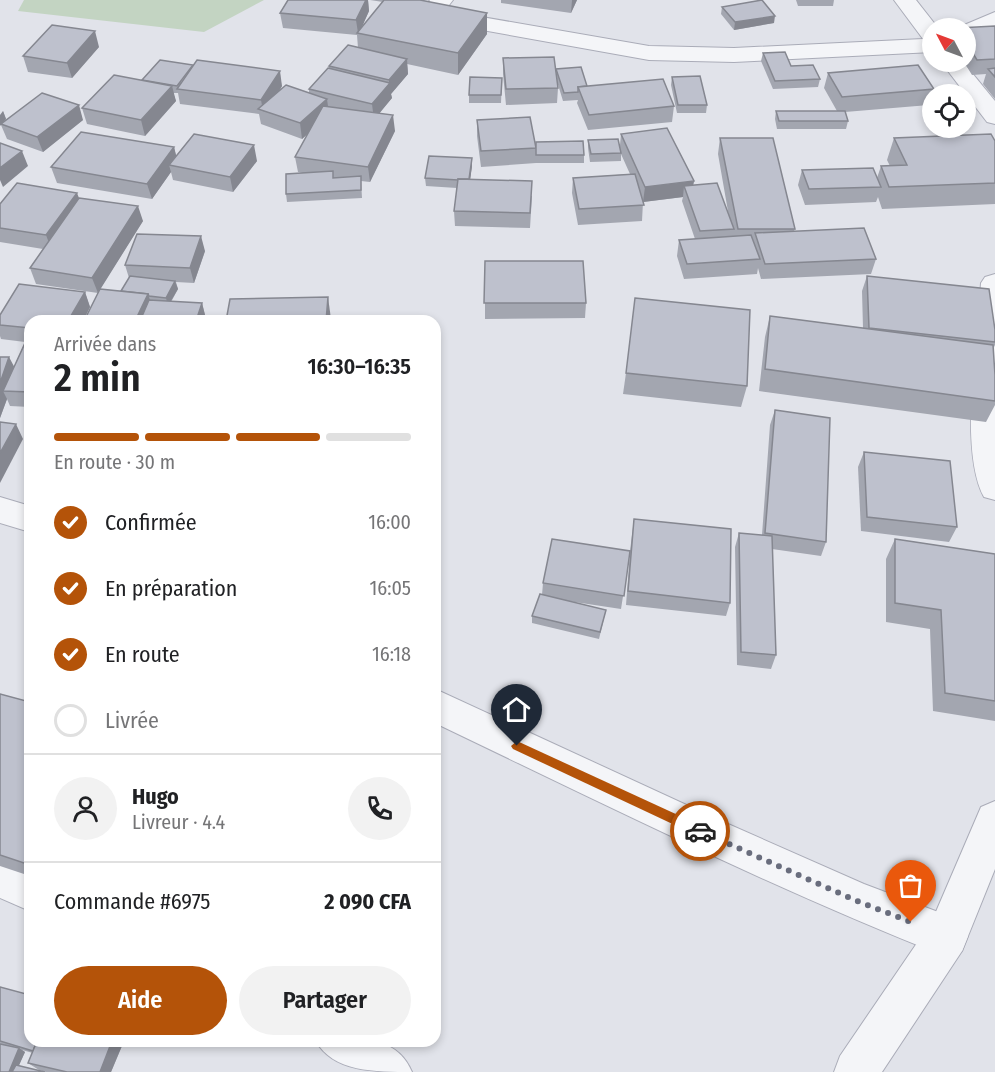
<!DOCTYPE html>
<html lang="fr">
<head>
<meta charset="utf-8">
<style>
	:root { --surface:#fff; --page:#f2f2f2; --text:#202124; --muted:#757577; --line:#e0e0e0; --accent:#b45309 }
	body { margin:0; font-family:"Fira Sans Condensed",sans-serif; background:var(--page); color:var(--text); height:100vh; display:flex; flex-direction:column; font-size:22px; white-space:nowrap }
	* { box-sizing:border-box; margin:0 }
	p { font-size:20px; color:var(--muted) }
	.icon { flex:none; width:33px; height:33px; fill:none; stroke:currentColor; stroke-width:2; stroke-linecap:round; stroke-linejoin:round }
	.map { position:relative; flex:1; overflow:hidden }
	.drawer { position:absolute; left:24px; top:315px; width:417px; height:732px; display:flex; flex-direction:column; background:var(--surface); border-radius:18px; box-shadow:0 3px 9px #0003 }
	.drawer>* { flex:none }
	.needle { width:39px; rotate:311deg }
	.fabs { position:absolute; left:922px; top:18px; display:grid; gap:12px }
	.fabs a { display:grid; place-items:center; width:54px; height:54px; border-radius:50%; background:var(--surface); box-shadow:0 3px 9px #0003; font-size:30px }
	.pin { position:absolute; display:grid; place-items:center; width:51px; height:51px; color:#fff; margin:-62px -26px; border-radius:50% 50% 50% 0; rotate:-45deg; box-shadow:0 0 6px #0007 }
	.pin .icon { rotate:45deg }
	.courier { position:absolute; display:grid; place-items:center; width:60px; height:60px; margin:-30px; border:4px solid #b45309; border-radius:50%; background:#fff; color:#222; box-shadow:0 2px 8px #0007 }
	.summary em { font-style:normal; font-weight:600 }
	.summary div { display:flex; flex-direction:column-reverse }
	.summary { display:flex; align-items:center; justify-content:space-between; height:102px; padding:0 30px }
	h1 { font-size:39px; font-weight:600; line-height:45px }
	.bar { display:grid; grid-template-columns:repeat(4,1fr); gap:9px 6px; align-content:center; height:72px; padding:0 30px }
	.bar i { height:8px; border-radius:4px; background:var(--line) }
	.bar .on { background:var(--accent) }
	.bar p { grid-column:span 4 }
	.line { display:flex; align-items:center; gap:15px; padding:0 30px; border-top:2px solid var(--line) }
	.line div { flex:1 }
	.round { display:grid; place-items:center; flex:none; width:63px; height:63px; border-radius:32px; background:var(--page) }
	ol { padding:0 30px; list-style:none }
	li { display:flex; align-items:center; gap:18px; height:66px }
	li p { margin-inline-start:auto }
	li .icon { padding:6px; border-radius:50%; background:var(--accent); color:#fff; stroke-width:4 }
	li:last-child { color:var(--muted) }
	li i { width:33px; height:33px; border:3px solid var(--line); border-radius:50% }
	.cta { display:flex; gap:12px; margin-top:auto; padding:12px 30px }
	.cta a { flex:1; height:69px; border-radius:36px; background:var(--accent); color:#fff; font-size:24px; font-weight:600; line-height:69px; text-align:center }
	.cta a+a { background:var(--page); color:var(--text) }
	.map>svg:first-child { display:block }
	.green { fill:#c3d4c2 }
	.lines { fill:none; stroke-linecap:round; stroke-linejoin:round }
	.minor-casing { stroke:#aaacb8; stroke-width:2 }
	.tertiary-casing { stroke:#aaacb8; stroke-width:2 }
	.minor { fill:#f4f5f8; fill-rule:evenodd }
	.tertiary { fill:#f4f5f8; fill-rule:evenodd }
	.wall { fill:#a3a6b0 }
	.shaded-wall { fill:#858790 }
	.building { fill:#bec1cd; stroke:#858790; stroke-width:1.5 }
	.route { fill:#b45309 }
	.done { stroke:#696d7d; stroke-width:6; stroke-dasharray:0 10.8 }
</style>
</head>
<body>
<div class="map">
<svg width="995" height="1072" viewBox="0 0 995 1072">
	<rect width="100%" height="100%" fill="#e1e3ea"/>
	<!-- green -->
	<polygon class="green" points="24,0 264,0 204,32 18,11"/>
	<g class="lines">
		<!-- minor casing -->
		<g class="minor-casing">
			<g id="minor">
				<polygon points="430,0 453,0 446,9 453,12 649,46 734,48 923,39 894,0 916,0 938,28 933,28 933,52 734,62 649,60 432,21 424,8"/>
				<polygon points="995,12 995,27 966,39 966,28 957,28"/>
				<polygon points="941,62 963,62 995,101 995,124 987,122"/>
				<path d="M995 274V500L984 497C959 451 977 338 981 283L985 277Z"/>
				<polygon points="0,497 30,506 30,532 0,523"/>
				<path d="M435 689 719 820 864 884 962 921 968 936 962 951 947 957C772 888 604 804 435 723Z"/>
				<polygon points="0,858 30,871 30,911 0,898"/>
				<path d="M316 1041C353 1041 395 1031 412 1072 375 1072 333 1072 316 1041Z"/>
			</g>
		</g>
		<!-- tertiary casing -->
		<g class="tertiary-casing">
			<polygon id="tertiary" points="995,801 995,869 962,951 882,1072 834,1072 840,1056 932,921 981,807"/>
		</g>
		<!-- minor -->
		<use href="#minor" class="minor"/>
		<!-- tertiary -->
		<use href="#tertiary" class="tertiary"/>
	</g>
	<!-- wall -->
	<g class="wall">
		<polygon points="288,0 368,0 369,11 361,28 383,2 370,0 424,0 423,1 487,13 487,34 458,75 407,64 408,74 391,94 392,98 379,113 395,131 370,182 361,181 362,198 287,202 286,194 303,173 298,172 295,157 309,133 302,139 261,124 259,114 180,104 178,93 173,93 176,101 145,136 87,124 82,108 143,80 282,86 279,92 309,93 309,89 329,69 329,66 358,48 357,35 283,28 280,13"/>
		<polygon points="501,0 577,0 571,13 501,3"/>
		<polygon points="796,0 834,0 833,6 798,6"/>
		<polygon points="722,7 774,23 734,30 721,14"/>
		<polygon points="995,26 995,99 983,84 986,74 972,75 964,62 966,62 966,28"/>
		<polygon points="99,47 72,78 28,72 23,56"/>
		<polygon points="763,53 820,79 818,87 773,89 761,61"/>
		<polygon points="503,58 556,76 556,69 587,86 674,106 672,122 588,130 577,103 578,100 563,101 556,78 558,88 557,103 506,105 503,74"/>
		<polygon points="828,73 934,89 929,105 845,112 848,121 846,129 777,129 775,119 776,111 837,111 824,88"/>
		<polygon points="672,77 707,105 706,113 677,113 671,85"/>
		<polygon points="502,78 501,103 469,103 469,95"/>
		<polygon points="3,111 6,119 4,121 83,120 43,152 7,139 1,125"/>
		<polygon points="477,120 535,144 584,155 584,163 536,163 481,167 477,136"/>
		<polygon points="621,134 694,181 693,185 729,217 718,154 720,138 795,229 794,231 876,259 871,274 761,279 758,268 757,274 684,279 677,256 679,240 695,239 682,201 683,197 643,202 642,221 578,225 572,193 573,178 630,174 621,154 621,161 590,162 588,148 588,140 620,145"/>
		<polygon points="894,138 995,141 995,204 882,209 878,197 876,202 805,205 798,185 802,170 877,178 881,166 890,166 887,160"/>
		<polygon points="174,147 176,156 257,161 233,192 173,180 171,172 152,199 57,183 51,167"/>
		<polygon points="472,158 472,166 470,179 532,196 530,228 455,226 454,211 457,188 426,186 425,178"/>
		<polygon points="79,198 143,221 100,289 121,291 129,278 125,265 205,251 194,283 176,282 178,289 171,302 202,303 206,319 206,321 84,321 98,293 36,284 30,268 43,249 0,242 0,204"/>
		<polygon points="485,261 586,303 585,318 485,319"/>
		<polygon points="867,276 995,330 995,345 993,349 995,375 995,405 986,422 759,391 765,337 770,316 863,328 862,291"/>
		<polygon points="85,292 90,307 83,321 30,321 30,407 10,406 7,399 0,418 0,357 14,367 25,342 1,339 0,336 0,315"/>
		<polygon points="626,373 747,386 741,407 623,394"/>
		<polygon points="775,410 826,542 821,556 772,549 776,655 771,669 737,665 735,547 739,533 762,535 770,425"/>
		<polygon points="864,452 957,527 949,542 861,531 858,467"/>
		<polygon points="634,519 730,603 726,616 626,605 630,552 621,609 568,601 606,610 599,639 532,623 532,616 542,595 543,583 630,551"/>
		<polygon points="895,539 995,554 995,721 933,711 930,629 886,622 886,559"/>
		<polygon points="0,694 30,702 30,876 0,866"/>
		<polygon points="0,987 30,1041 124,1041 111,1072 46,1072 39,1070 28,1063 33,1053 22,1050 25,1052 19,1065 0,1072"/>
	</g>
	<!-- shaded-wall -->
	<g class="shaded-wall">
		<polygon points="366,0 368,0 369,11 359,34 358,33 356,20"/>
		<polygon points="572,0 577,0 571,13"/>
		<polygon points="487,13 487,34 458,75 458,53"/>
		<polygon points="775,16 774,23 734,30 735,22"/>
		<polygon points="95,31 99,47 72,78 67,63"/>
		<polygon points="407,59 408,74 391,94 392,98 374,120 372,104 389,84 389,80"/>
		<polygon points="280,71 282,86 266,112 263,111 261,100"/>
		<polygon points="172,86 176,101 145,136 141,120"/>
		<polygon points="327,99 329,114 302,139 300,123"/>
		<polygon points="79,105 83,120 43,152 37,137"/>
		<polygon points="3,111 6,119 0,126 0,115"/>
		<polygon points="393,115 395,131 370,182 368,167"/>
		<polygon points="254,145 257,161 233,192 230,177"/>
		<polygon points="174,147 178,163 169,165 171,172 152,199 147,184"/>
		<polygon points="22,151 28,166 3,187 0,180 0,168"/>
		<polygon points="472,158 472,166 469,189 468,181"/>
		<polygon points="694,181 691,196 684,186 683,197 643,202 645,187"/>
		<polygon points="77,193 83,208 52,251 46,235"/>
		<polygon points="138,206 143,221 98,293 92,278"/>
		<polygon points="201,236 205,251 194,283 190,268"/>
		<polygon points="175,281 178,289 168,306 166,298"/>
		<polygon points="85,292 90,307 83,321 68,321"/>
		<polygon points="148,294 153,309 148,321 135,321"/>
		<polygon points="328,297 331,319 331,321 326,321"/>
		<polygon points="202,303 206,319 206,321 196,321"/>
		<polygon points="9,357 17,372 3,391 7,399 0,418 0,383"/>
		<polygon points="16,424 23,439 0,483 0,453"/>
		<polygon points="112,1041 124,1041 111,1072 100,1072"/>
		<polygon points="19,1048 25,1052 16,1072 9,1072"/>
	</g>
	<!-- building -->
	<g class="building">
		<polygon points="288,0 366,0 356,20 280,13"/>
		<polygon points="384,0 420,0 487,13 458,53 357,33"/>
		<polygon points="762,0 775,16 735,22 722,7"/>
		<polygon points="52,25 95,31 67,63 23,56"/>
		<polygon points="995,26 995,59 977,60 966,42 966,28 958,28"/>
		<polygon points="348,45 407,59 389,80 329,66"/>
		<polygon points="785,52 791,66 813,65 820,79 775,81 763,53"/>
		<polygon points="554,57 558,88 506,89 503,58"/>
		<polygon points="160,60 193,65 177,86 142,80"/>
		<polygon points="197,60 280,71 261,100 177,89"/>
		<polygon points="918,65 934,89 842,97 828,73"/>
		<polygon points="581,67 587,86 578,87 578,92 564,93 556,69"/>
		<polygon points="328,68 390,83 372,104 309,89"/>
		<polygon points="995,68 995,77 988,69"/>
		<polygon points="114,75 172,86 141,120 82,108"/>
		<polygon points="700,76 707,105 678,105 672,77"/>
		<polygon points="470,77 502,78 501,95 469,95"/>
		<polygon points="663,79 674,106 589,115 578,87"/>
		<polygon points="286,85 327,99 300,123 258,109"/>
		<polygon points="42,93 79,105 37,137 1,124"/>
		<polygon points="323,106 393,115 368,167 295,157"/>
		<polygon points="776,111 845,111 848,121 779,121"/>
		<polygon points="530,117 536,148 481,151 477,120"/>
		<polygon points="667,128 694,181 645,187 621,134"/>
		<polygon points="81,132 174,147 147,184 51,167"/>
		<polygon points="194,134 254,145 230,177 169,165"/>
		<polygon points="991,134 995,141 995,183 889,187 881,166 907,165 894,138"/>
		<polygon points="720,138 773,138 795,229 738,229"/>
		<polygon points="618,139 621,153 591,154 588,140"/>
		<polygon points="583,141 584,155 536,155 536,142"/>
		<polygon points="0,143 22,151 0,168"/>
		<polygon points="429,156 472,158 469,179 458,179 458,180 425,178"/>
		<polygon points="873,168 881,187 809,189 802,170"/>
		<polygon points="333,171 333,178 361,176 361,190 286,194 286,174"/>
		<polygon points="635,174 644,205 579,209 573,178"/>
		<polygon points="458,179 532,181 530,213 454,211"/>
		<polygon points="17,183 77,193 46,235 0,228 0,204"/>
		<polygon points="717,183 734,229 700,231 684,186"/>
		<polygon points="79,198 138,206 92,278 30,268"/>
		<polygon points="864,228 876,259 765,264 755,233"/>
		<polygon points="137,234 201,236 190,268 125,265"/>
		<polygon points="751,235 760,259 687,264 679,240"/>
		<polygon points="485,261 583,261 586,303 484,303"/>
		<polygon points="130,276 175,281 166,298 149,296 148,294 121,291"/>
		<polygon points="867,276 989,289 995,330 995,342 869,328"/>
		<polygon points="19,284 85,292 68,321 30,321 30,328 0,325 0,315"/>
		<polygon points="100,289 148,294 135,321 84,321"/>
		<polygon points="328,297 326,321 226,321 230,299"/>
		<polygon points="635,298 750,310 747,386 626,373"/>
		<polygon points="149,300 202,303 196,321 140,321"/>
		<polygon points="770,316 993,345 995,375 995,401 765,369"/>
		<polygon points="26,341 30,342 30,392 3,391"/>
		<polygon points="0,357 9,357 0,383"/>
		<polygon points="775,410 830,418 826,542 765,533"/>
		<polygon points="0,422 16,424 0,453"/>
		<polygon points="864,452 950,461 957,527 867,517"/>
		<polygon points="634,519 731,529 730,603 628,591"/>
		<polygon points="739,533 772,536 776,655 741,652"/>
		<polygon points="552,539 630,551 624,596 543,583"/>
		<polygon points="895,539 995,554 995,701 945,693 941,610 895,603"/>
		<polygon points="540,594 606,610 600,632 532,616"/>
		<polygon points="0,694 30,702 30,865 0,855"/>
		<polygon points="0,987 30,995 30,1041 37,1041 33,1051 0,1041"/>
		<polygon points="37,1041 112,1041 100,1072 67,1072 28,1063"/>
		<polygon points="0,1044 19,1048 9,1072 0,1072"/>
		<polygon points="16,1065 45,1072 12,1072"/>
	</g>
	<!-- route -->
	<polygon class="route" points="517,741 704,827 704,835 696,835 513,749 511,746"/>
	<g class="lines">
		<!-- done -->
		<polyline class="done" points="700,831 857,901 911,922"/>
	</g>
</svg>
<div class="fabs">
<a><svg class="needle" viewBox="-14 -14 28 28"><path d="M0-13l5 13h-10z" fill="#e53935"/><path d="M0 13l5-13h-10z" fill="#757577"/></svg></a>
<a><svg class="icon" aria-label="locate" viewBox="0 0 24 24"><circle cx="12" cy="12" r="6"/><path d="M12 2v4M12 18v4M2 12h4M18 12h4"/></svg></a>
</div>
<div class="pin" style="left:911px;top:922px;background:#ea580c"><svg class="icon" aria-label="bag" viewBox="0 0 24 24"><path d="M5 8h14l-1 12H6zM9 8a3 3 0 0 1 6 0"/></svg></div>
<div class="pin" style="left:517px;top:746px;background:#1f2937"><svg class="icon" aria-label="home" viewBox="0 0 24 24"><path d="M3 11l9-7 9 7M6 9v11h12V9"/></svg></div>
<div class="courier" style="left:700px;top:831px"><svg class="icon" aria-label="car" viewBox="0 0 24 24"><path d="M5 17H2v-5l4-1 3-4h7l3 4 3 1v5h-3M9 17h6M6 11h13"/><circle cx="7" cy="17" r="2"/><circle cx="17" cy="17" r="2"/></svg></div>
<section class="drawer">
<div class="summary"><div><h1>2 min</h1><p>Arrivée dans</p></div><em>16:30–16:35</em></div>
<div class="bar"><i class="on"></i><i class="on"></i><i class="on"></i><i></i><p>En route · 30 m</p></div>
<ol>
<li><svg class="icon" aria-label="check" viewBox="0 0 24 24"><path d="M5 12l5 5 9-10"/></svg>Confirmée<p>16:00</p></li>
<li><svg class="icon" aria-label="check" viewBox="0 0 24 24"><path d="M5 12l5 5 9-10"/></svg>En préparation<p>16:05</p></li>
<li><svg class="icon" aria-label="check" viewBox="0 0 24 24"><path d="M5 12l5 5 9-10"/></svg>En route<p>16:18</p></li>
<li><i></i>Livrée</li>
</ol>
<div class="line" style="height:108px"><a class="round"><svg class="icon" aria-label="person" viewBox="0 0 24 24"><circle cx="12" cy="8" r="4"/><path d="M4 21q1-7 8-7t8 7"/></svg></a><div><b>Hugo</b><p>Livreur · 4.4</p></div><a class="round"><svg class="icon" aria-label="phone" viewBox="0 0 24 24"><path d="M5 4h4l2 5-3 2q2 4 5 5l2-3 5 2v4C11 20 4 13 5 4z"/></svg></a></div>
<div class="line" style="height:78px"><div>Commande #6975</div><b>2 090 CFA</b></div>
<div class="cta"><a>Aide</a><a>Partager</a></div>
</section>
</div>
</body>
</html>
